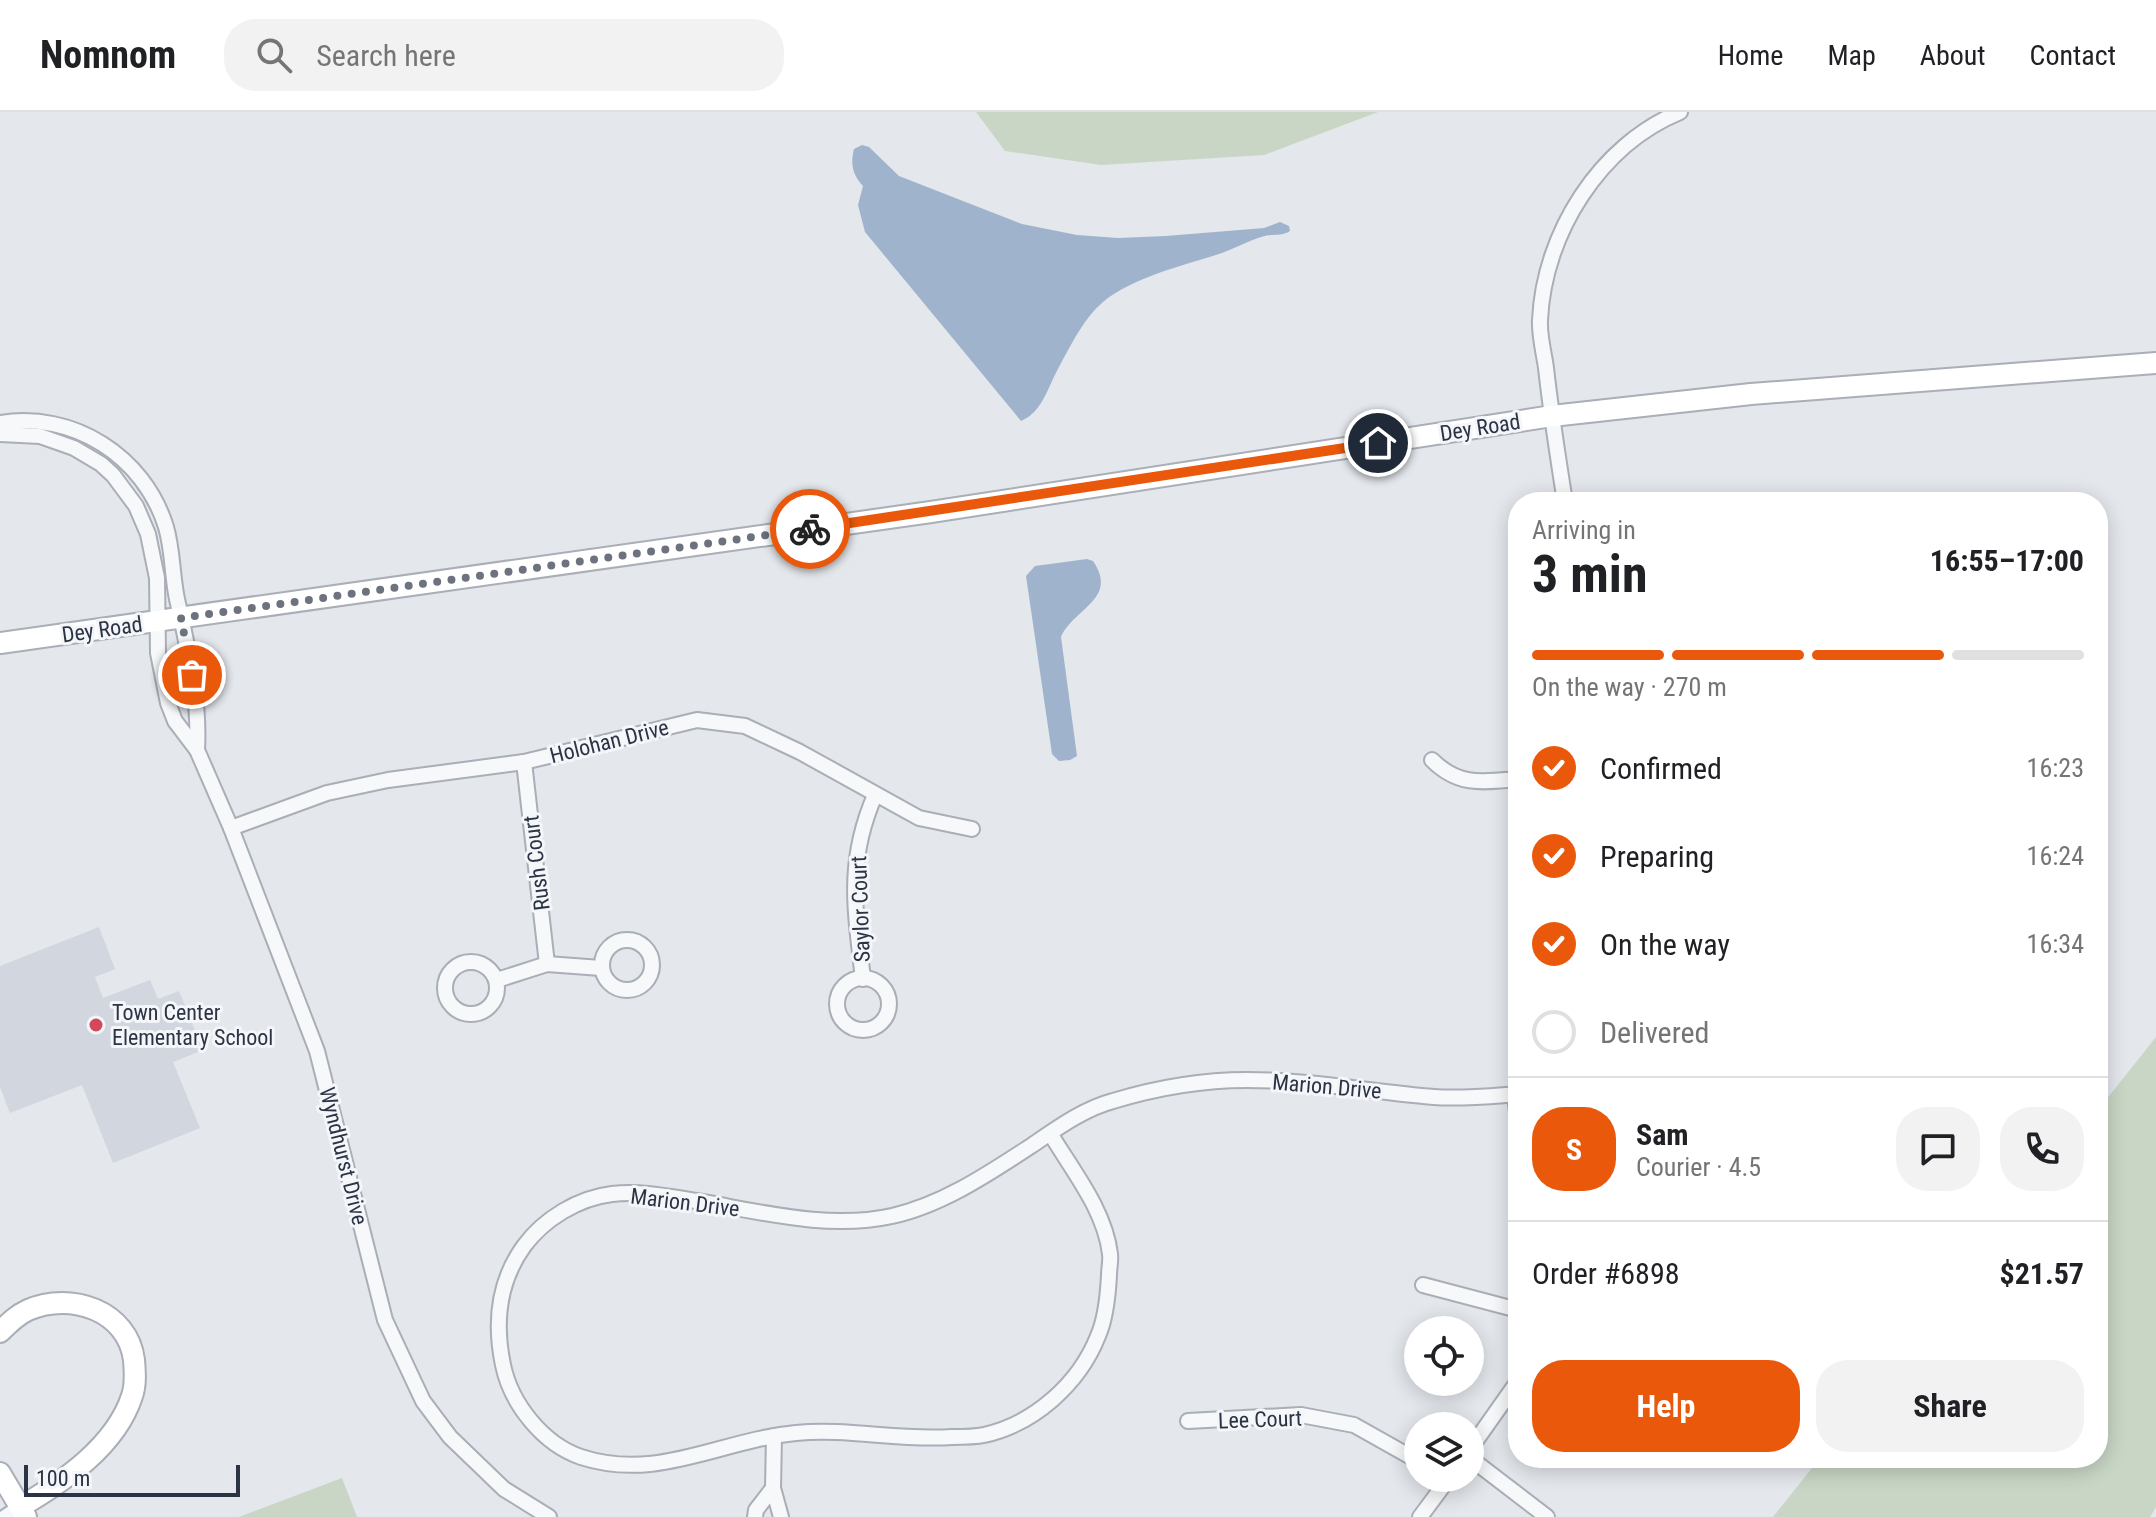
<!DOCTYPE html>
<html lang="en">
<head>
<meta charset="utf-8">
<style>
	:root { --surface:#fff; --page:#f2f2f2; --text:#202124; --muted:#757577; --line:#e0e0e0; --accent:#ea580c }
	body { margin:0; font-family:"Roboto Condensed",sans-serif; background:var(--page); color:var(--text); height:100vh; display:flex; flex-direction:column; font-size:30px; white-space:nowrap }
	* { box-sizing:border-box; margin:0 }
	p { font-size:26px; color:var(--muted) }
	.icon { flex:none; width:44px; height:44px; fill:none; stroke:currentColor; stroke-width:2; stroke-linecap:round; stroke-linejoin:round }
	.map { position:relative; flex:1; overflow:hidden }
	.panel { position:absolute; left:1508px; top:380px; width:600px; height:976px; display:flex; flex-direction:column; background:var(--surface); border-radius:32px; box-shadow:0 4px 20px #0003 }
	.panel>* { flex:none }
	.tools { position:absolute; left:1404px; top:1204px; display:grid; gap:16px }
	.tools a { display:grid; place-items:center; width:80px; height:80px; border-radius:50%; background:var(--surface); box-shadow:0 4px 20px #0003; font-size:40px }
	.scale { position:absolute; left:24px; bottom:20px; width:216px; box-sizing:border-box; padding-left:8px; border:4px solid #2b3445; border-top:0; font-size:22px; line-height:28px; white-space:nowrap; color:#2b3445; -webkit-text-stroke:6px #f4f6f9; paint-order:stroke }
	.pin { position:absolute; display:grid; place-items:center; width:68px; height:68px; color:#fff; margin:-34px; border:4px solid #fff; border-radius:50%; box-shadow:0 2px 8px #0007 }
	.courier { position:absolute; display:grid; place-items:center; width:80px; height:80px; margin:-40px; border:6px solid #ea580c; border-radius:50%; background:#fff; color:#222; box-shadow:0 2px 10px #0007 }
	.overview em { font-style:normal; font-weight:700 }
	.overview div { display:flex; flex-direction:column-reverse }
	.overview { display:flex; align-items:center; justify-content:space-between; height:136px; padding:0 24px }
	h1 { font-size:52px; font-weight:700; line-height:60px }
	.bar { display:grid; grid-template-columns:repeat(4,1fr); gap:12px 8px; align-content:center; height:96px; padding:0 24px }
	.bar i { height:10px; border-radius:6px; background:var(--line) }
	.bar .on { background:var(--accent) }
	.bar p { grid-column:span 4 }
	.line { display:flex; align-items:center; gap:20px; padding:0 24px; border-top:2px solid var(--line) }
	.line div { flex:1 }
	.round { display:grid; place-items:center; flex:none; width:84px; height:84px; border-radius:32px; background:var(--page) }
	ol { padding:0 24px; list-style:none }
	li { display:flex; align-items:center; gap:24px; height:88px }
	li p { margin-inline-start:auto }
	li .icon { padding:8px; border-radius:50%; background:var(--accent); color:#fff; stroke-width:4 }
	li:last-child { color:var(--muted) }
	li i { width:44px; height:44px; border:4px solid var(--line); border-radius:50% }
	.cta { display:flex; gap:16px; margin-top:auto; padding:16px 24px }
	.cta a { flex:1; height:92px; border-radius:32px; background:var(--accent); color:#fff; font-size:32px; font-weight:700; line-height:92px; text-align:center }
	.cta a+a { background:var(--page); color:var(--text) }
	header { display:flex; align-items:center; gap:48px; box-sizing:border-box; height:112px; padding:0 40px; background:var(--surface); border-bottom:2px solid var(--line) }
	header strong { font-size:38px }
	nav { display:flex; gap:44px; margin-inline-start:auto; font-size:28px }
	.search { width:560px; height:72px; background:var(--page); display:flex; align-items:center; gap:20px; box-sizing:border-box; padding:0 28px; border-radius:32px; color:var(--muted); font-size:30px }
	.map>svg:first-child { display:block }
	.built { fill:#d2d6de }
	.green { fill:#c9d6c5 }
	.water { fill:#9fb4cc }
	.lines { fill:none; stroke-linecap:round; stroke-linejoin:round }
	.street-casing { stroke:#a9aeb7; stroke-width:18 }
	.secondary-casing { stroke:#a9aeb7; stroke-width:24 }
	.street { stroke:#f7f8fa; stroke-width:14 }
	.secondary { stroke:#fff; stroke-width:20 }
	.done { stroke:#6c737f; stroke-width:8; stroke-dasharray:0 14.4 }
	.route { stroke:#ea580c; stroke-width:10 }
	.poi-dot { fill:#d1495b; stroke:#f4f6f9; stroke-width:3 }
	.labels { text-anchor:middle; stroke-width:6; stroke-linejoin:round; paint-order:stroke }
	.street-label { font-size:22px; fill:#2b3445; stroke:#f4f6f9 }
	.poi-label { font-size:22px; fill:#2b3445; stroke:#f4f6f9; text-anchor:start }
</style>
</head>
<body>
<header>
<strong>Nomnom</strong>
<div class="search"><svg class="icon" aria-label="search" viewBox="0 0 24 24"><circle cx="10" cy="10" r="6"/><path d="M15 15l6 6"/></svg>Search here</div>
<nav><a>Home</a><a>Map</a><a>About</a><a>Contact</a></nav>
</header>
<div class="map">
<svg width="2156" height="1405" viewBox="0 0 2156 1405">
	<rect width="100%" height="100%" fill="#e4e7ec"/>
	<!-- built -->
	<polygon class="built" points="99,815 115,857 95,865 103,886 150,868 158,887 179,879 203,938 173,950 200,1016 113,1051 82,973 10,1001 0,975 0,854"/>
	<!-- green -->
	<g class="green">
		<polygon points="976,0 1378,0 1264,43 1101,53 1005,39"/>
		<polygon points="2156,925 2156,1395 2150,1405 1773,1405 1820,1346 2098,1346 2098,998"/>
		<polygon points="342,1366 357,1405 239,1405"/>
	</g>
	<!-- water -->
	<g class="water">
		<path d="M862 33 869 35 899 64 1022 112 1077 123 1118 126 1166 124 1264 116 1280 110 1289 114 1290 119C1281 125 1272 121 1261 125 1248 129 1235 136 1222 141 1185 153 1133 165 1103 190 1084 206 1071 233 1059 255 1048 274 1043 300 1021 309L865 120 858 93 863 74C853 63 850 53 854 37Z"/>
		<path d="M1087 447 1093 449C1119 487 1074 496 1061 525L1077 644 1070 648 1059 649 1052 642 1026 464 1035 454Z"/>
	</g>
	<g class="lines">
		<!-- street casing -->
		<g class="street-casing">
			<g id="street">
				<path d="M0 311C73 299 144 344 166 415 173 439 172 464 177 487 188 537 200 588 197 638"/>
				<polyline points="0,322 40,324 74,336 101,352 113,363 136,394 148,422 157,466 158,541 168,591 175,609 197,638 231,716 317,939 385,1208 423,1289 450,1325 504,1377 549,1405"/>
				<path d="M1565 390C1558 346 1551 301 1546 256 1544 241 1539 223 1540 208 1544 121 1600 33 1680 0"/>
				<polyline points="2098,531 2098,542"/>
				<path d="M1432 648C1459 675 1483 670 1518 667"/>
				<polyline points="524,650 547,852"/>
				<polyline points="231,716 327,681 388,668 524,650 697,608 745,614 800,640 919,706 972,717"/>
				<circle cx="627" cy="853" r="25"/>
				<circle cx="471" cy="876" r="26"/>
				<circle cx="863" cy="892" r="26"/>
				<path d="M863 867C855 797 846 750 875 683"/>
				<polyline points="497,868 547,852 601,856"/>
				<polyline points="1515,982 1518,1010"/>
				<path d="M1050 1021C1072 1058 1105 1098 1110 1142 1111 1149 1109 1156 1109 1163 1108 1183 1106 1206 1098 1224 1079 1272 1034 1312 984 1323 974 1325 962 1325 952 1325 900 1329 848 1316 796 1321 720 1328 658 1370 581 1345 543 1332 511 1292 503 1253 494 1210 498 1170 524 1134 544 1107 578 1086 612 1082 636 1079 660 1083 684 1087 751 1097 824 1119 892 1104 942 1093 988 1062 1031 1034 1056 1017 1083 997 1113 989 1156 976 1202 968 1247 968 1310 968 1372 980 1434 985 1462 987 1491 984 1518 982"/>
				<polyline points="1423,1173 1518,1198"/>
				<polyline points="1188,1309 1301,1303 1354,1313 1418,1349"/>
				<polyline points="1470,1337 1518,1269"/>
				<polyline points="1470,1346 1547,1405"/>
				<polyline points="773,1376 774,1324"/>
				<polyline points="5,1405 20,1395"/>
				<polyline points="755,1405 756,1398 773,1376 781,1405"/>
				<polyline points="1420,1405 1449,1366"/>
			</g>
		</g>
		<!-- secondary casing -->
		<g class="secondary-casing">
			<g id="secondary">
				<polyline points="0,531 931,400 1552,304 1751,282 2156,251"/>
				<path d="M0 1220C9 1211 17 1203 28 1198 71 1179 128 1199 134 1248 135 1260 136 1273 132 1284 116 1334 63 1370 20 1395"/>
				<polyline points="0,1361 26,1405"/>
			</g>
		</g>
		<!-- street -->
		<use href="#street" class="street"/>
		<!-- secondary -->
		<use href="#secondary" class="secondary"/>
	</g>
	<g class="lines">
		<!-- done -->
		<polyline class="done" points="192,563 181,506 810,417"/>
		<!-- route -->
		<polyline class="route" points="810,417 1378,331"/>
	</g>
	<!-- markers -->
	<circle class="poi-dot" cx="96" cy="913" r="8"/>
	<g class="labels">
		<!-- street labels -->
		<g class="street-label">
			<text transform="translate(1480 315) rotate(-9)" y="8">Dey Road</text>
			<text transform="translate(102 517) rotate(-8)" y="8">Dey Road</text>
			<text transform="translate(609 629) rotate(-14)" y="8">Holohan Drive</text>
			<text transform="translate(536 751) rotate(-97)" y="8">Rush Court</text>
			<text transform="translate(860 797) rotate(-92)" y="8">Saylor Court</text>
			<text transform="translate(1327 974) rotate(5)" y="8">Marion Drive</text>
			<text transform="translate(344 1044) rotate(76)" y="8">Wyndhurst Drive</text>
			<text transform="translate(685 1090) rotate(7)" y="8">Marion Drive</text>
			<text transform="translate(1260 1307) rotate(-2)" y="8">Lee Court</text>
		</g>
		<!-- poi labels -->
		<g class="poi-label">
			<text x="112" y="908">Town Center<tspan x="112" dy="25">Elementary School</tspan></text>
		</g>
	</g>
</svg>
<div class="tools">
<a><svg class="icon" aria-label="locate" viewBox="0 0 24 24"><circle cx="12" cy="12" r="6"/><path d="M12 2v4M12 18v4M2 12h4M18 12h4"/></svg></a>
<a><svg class="icon" aria-label="layers" viewBox="0 0 24 24"><path d="M12 4l9 5-9 5-9-5zM3 14l9 5 9-5"/></svg></a>
</div>
<div class="scale">100 m</div>
<div class="pin" style="left:192px;top:563px;background:#ea580c"><svg class="icon" aria-label="bag" viewBox="0 0 24 24"><path d="M5 8h14l-1 12H6zM9 8a3 3 0 0 1 6 0"/></svg></div>
<div class="pin" style="left:1378px;top:331px;background:#1f2937"><svg class="icon" aria-label="home" viewBox="0 0 24 24"><path d="M3 11l9-7 9 7M6 9v11h12V9"/></svg></div>
<div class="courier" style="left:810px;top:417px"><svg class="icon" aria-label="bike" viewBox="0 0 24 24"><circle cx="6" cy="16" r="4"/><circle cx="18" cy="16" r="4"/><path d="M6 16l4-8h5l3 8M10 8l3 8H6M13 5h3"/></svg></div>
<section class="panel">
<div class="overview"><div><h1>3 min</h1><p>Arriving in</p></div><em>16:55–17:00</em></div>
<div class="bar"><i class="on"></i><i class="on"></i><i class="on"></i><i></i><p>On the way · 270 m</p></div>
<ol>
<li><svg class="icon" aria-label="check" viewBox="0 0 24 24"><path d="M5 12l5 5 9-10"/></svg>Confirmed<p>16:23</p></li>
<li><svg class="icon" aria-label="check" viewBox="0 0 24 24"><path d="M5 12l5 5 9-10"/></svg>Preparing<p>16:24</p></li>
<li><svg class="icon" aria-label="check" viewBox="0 0 24 24"><path d="M5 12l5 5 9-10"/></svg>On the way<p>16:34</p></li>
<li><i></i>Delivered</li>
</ol>
<div class="line" style="height:144px"><b class="round" style="background:var(--accent);color:#fff">S</b><div><b>Sam</b><p>Courier · 4.5</p></div><a class="round"><svg class="icon" aria-label="chat" viewBox="0 0 24 24"><path d="M4 5h16v11H9l-5 4z"/></svg></a><a class="round"><svg class="icon" aria-label="phone" viewBox="0 0 24 24"><path d="M5 4h4l2 5-3 2q2 4 5 5l2-3 5 2v4C11 20 4 13 5 4z"/></svg></a></div>
<div class="line" style="height:104px"><div>Order #6898</div><b>$21.57</b></div>
<div class="cta"><a>Help</a><a>Share</a></div>
</section>
</div>
</body>
</html>
